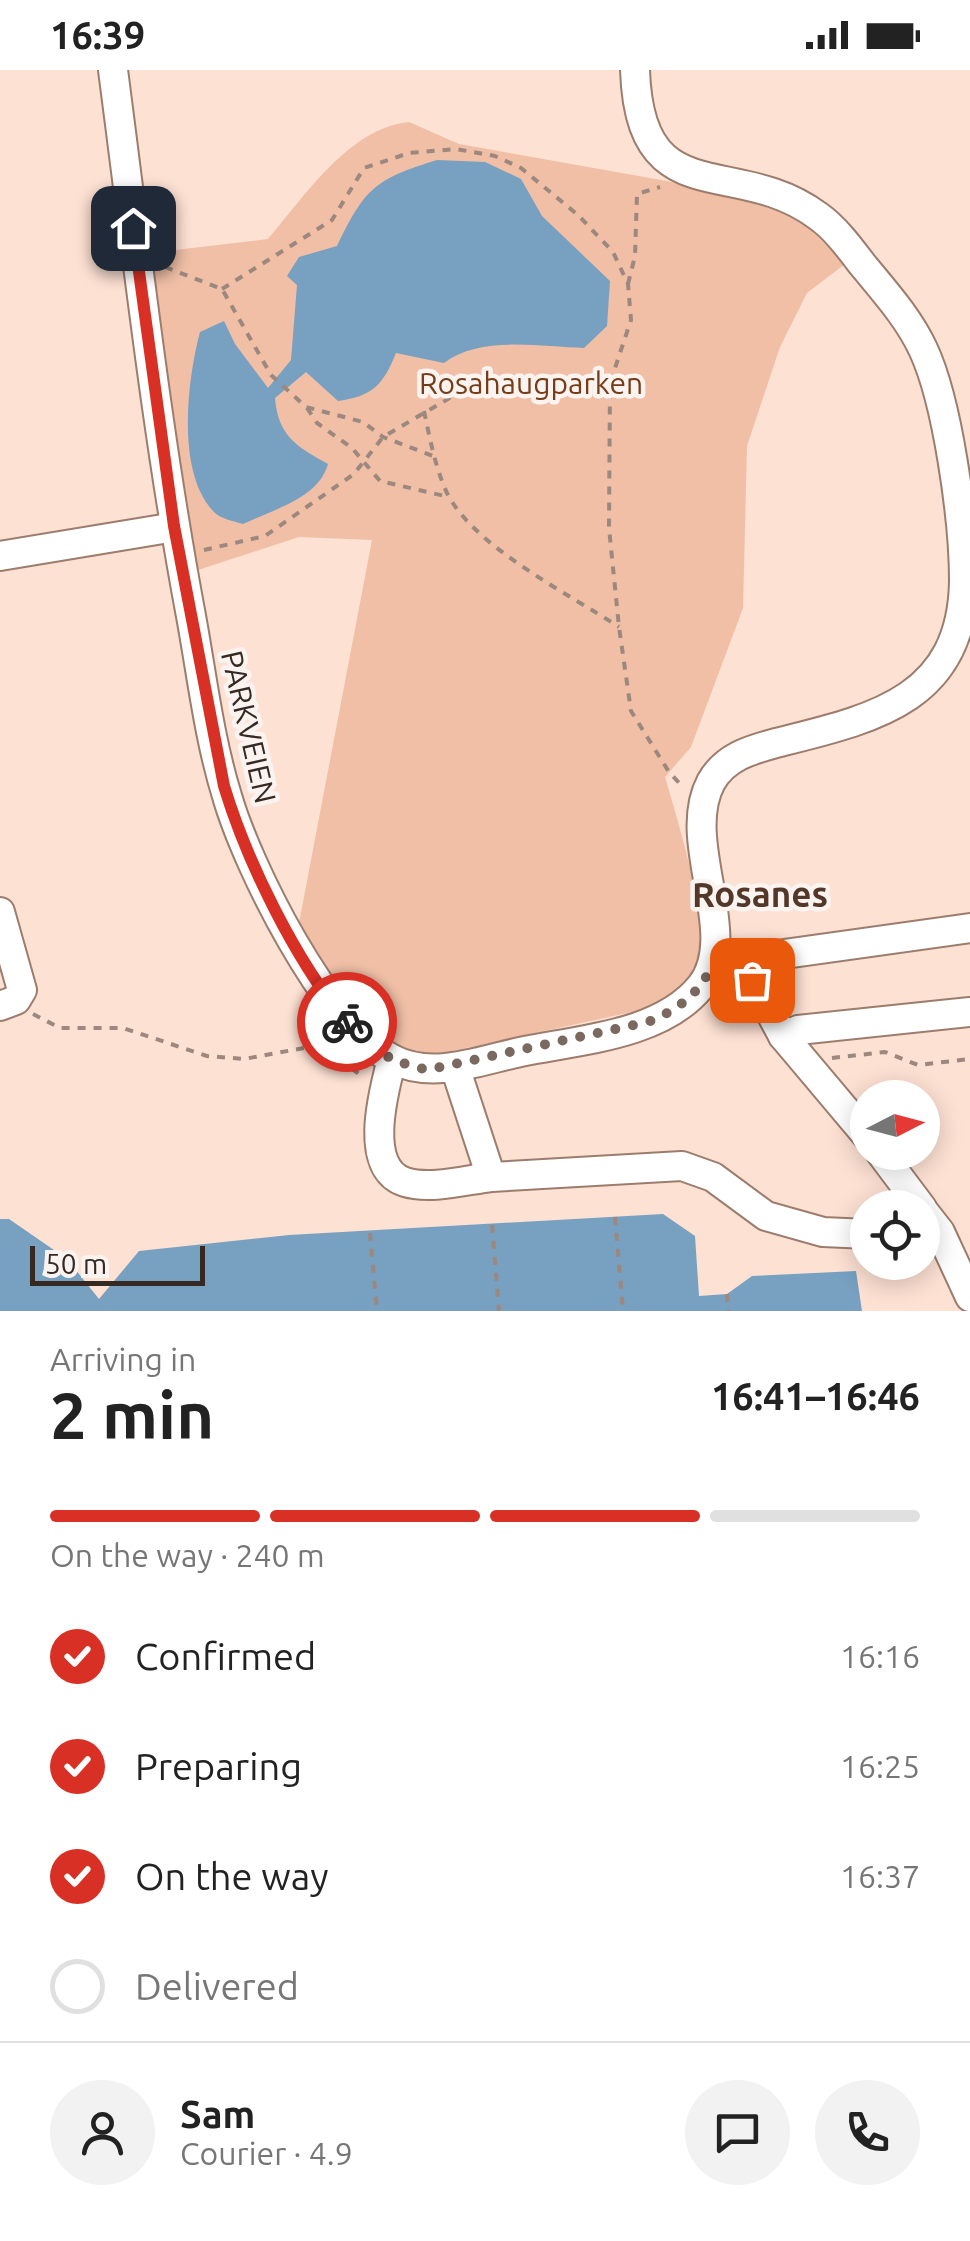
<!DOCTYPE html>
<html lang="en">
<head>
<meta charset="utf-8">
<style>
	:root { --surface:#fff; --page:#f2f2f2; --text:#222; --muted:#767676; --line:#e0e0e0; --accent:#d93025 }
	body { margin:0; font-family:Ubuntu,sans-serif; background:var(--page); color:var(--text); height:100vh; display:flex; flex-direction:column; font-size:38px; white-space:nowrap }
	* { box-sizing:border-box; margin:0 }
	p { font-size:32px; color:var(--muted) }
	.icon { flex:none; width:55px; height:55px; fill:none; stroke:currentColor; stroke-width:2; stroke-linecap:round; stroke-linejoin:round }
	.map { position:relative; height:1241px; overflow:hidden }
	.sheet { display:flex; flex-direction:column; background:var(--surface); flex:1 }
	.sheet>* { flex:none }
	.needle { width:65px; rotate:84deg }
	.tools { position:absolute; left:850px; top:1010px; display:grid; gap:20px }
	.tools a { display:grid; place-items:center; width:90px; height:90px; border-radius:50%; background:var(--surface); box-shadow:0 5px 25px #0003; font-size:50px }
	.scale { position:absolute; left:30px; bottom:25px; width:175px; box-sizing:border-box; padding-left:10px; border:5px solid #352922; border-top:0; font-size:28px; line-height:35px; white-space:nowrap; color:#352922; -webkit-text-stroke:8px #faf3f0; paint-order:stroke }
	.pin { position:absolute; display:grid; place-items:center; width:85px; height:85px; color:#fff; margin:-42px; border-radius:20px; box-shadow:0 5px 15px #0006 }
	.courier { position:absolute; display:grid; place-items:center; width:100px; height:100px; margin:-50px; border:8px solid #d93025; border-radius:50%; background:#fff; color:#222; box-shadow:0 2px 12px #0007 }
	.head em { font-style:normal; font-weight:700 }
	.head div { display:flex; flex-direction:column-reverse }
	.head { display:flex; align-items:center; justify-content:space-between; height:170px; padding:0 50px }
	h1 { font-size:65px; font-weight:700; line-height:75px }
	.bar { display:grid; grid-template-columns:repeat(4,1fr); gap:15px 10px; align-content:center; height:120px; padding:0 50px }
	.bar i { height:12px; border-radius:8px; background:var(--line) }
	.bar .selected { background:var(--accent) }
	.bar p { grid-column:span 4 }
	.line { display:flex; align-items:center; gap:25px; padding:0 50px; border-top:2px solid var(--line) }
	.line div { flex:1 }
	.round { display:grid; place-items:center; flex:none; width:105px; height:105px; border-radius:52px; background:var(--page) }
	ol { padding:0 50px; list-style:none }
	li { display:flex; align-items:center; gap:30px; height:110px }
	li p { margin-inline-start:auto }
	li .icon { padding:10px; border-radius:50%; background:var(--accent); color:#fff; stroke-width:4 }
	li:last-child { color:var(--muted) }
	li i { width:55px; height:55px; border:5px solid var(--line); border-radius:50% }
	.status { display:flex; justify-content:space-between; align-items:center; height:70px; padding:0 50px; background:var(--surface); direction:ltr }
	.status svg { height:28px; fill:currentColor }
	.map>svg:first-child { display:block }
	.green { fill:#f0bfa6 }
	.water { fill:#77a0c1 }
	.lines { fill:none; stroke-linecap:round; stroke-linejoin:round }
	.minor-casing { stroke:#9c7d6d; stroke-width:32 }
	.path { stroke:#9c887e; stroke-width:4; stroke-dasharray:8 8; stroke-linecap:butt }
	.minor { stroke:#fff; stroke-width:28 }
	.done { stroke:#7b6960; stroke-width:10; stroke-dasharray:0 18 }
	.route { stroke:#d93025; stroke-width:12 }
	.labels { text-anchor:middle; stroke-width:9; stroke-linejoin:round; paint-order:stroke }
	.park-label { font-size:30px; fill:#773b16; stroke:#faf3f0 }
	.street-label { font-size:30px; fill:#352922; stroke:#faf3f0 }
	.quarter-label { font-size:35px; font-weight:bold; fill:#533829; stroke:#faf3f0 }
</style>
</head>
<body>
<div class="status"><b>16:39</b><svg viewBox="0 0 49 12"><path d="M0 12V9h3v3zM5 12V6h3v6zM10 12V3h3v9zM15 12V0h3v12zM26 1h20v11H26zM47 4h2v5h-2z"/></svg></div>
<div class="map">
<svg width="970" height="1241" viewBox="0 0 970 1241">
	<rect width="100%" height="100%" fill="#fde1d3"/>
	<!-- green -->
	<path class="green" d="M409 52 459 74 706 118 799 148 845 194 807 223 780 277 747 376 743 538 691 677 665 707C675 741 711 859 701 888 691 914 670 928 646 939L424 987C359 970 331 906 299 853L372 470 299 467 192 502 150 183 268 169C305 126 349 58 409 52Z"/>
	<!-- water -->
	<g class="water">
		<path d="M437 90 485 92 521 109 542 146 610 211 607 256 584 278C540 277 480 265 444 293L396 283C383 315 373 326 338 331L306 302 275 328C278 366 297 377 328 394 319 428 272 440 243 454 233 451 221 449 214 442 176 403 187 311 200 262L224 251 235 274 268 318 291 290 297 215 287 206 299 187 337 176C365 118 375 109 437 90Z"/>
		<polygon points="663,1144 695,1166 699,1226 727,1224 752,1206 856,1201 862,1241 0,1241 0,1149 9,1149 67,1189 99,1229 139,1181 289,1165"/>
	</g>
	<g class="lines">
		<!-- minor casing -->
		<g class="minor-casing">
			<g id="minor">
				<path d="M113 0C137 183 157 365 191 546 202 606 209 668 227 726 247 796 327 956 392 989 432 1010 478 991 520 982 577 970 661 966 701 916 742 864 679 772 711 712 725 687 750 680 776 673 872 649 962 631 964 511 964 451 948 332 923 279 908 247 884 221 862 194 849 177 835 158 818 146 735 84 640 146 635 0"/>
				<polyline points="0,486 175,457"/>
				<polyline points="0,842 22,920 16,930 0,936"/>
				<polyline points="743,891 783,966 868,1067"/>
				<polyline points="713,894 970,858"/>
				<polyline points="783,966 798,960 970,942"/>
				<path d="M392 989C384 1020 362 1098 405 1112 430 1120 466 1110 491 1107"/>
				<polyline points="455,997 491,1107 682,1096 713,1107 766,1146 823,1162 868,1164"/>
				<polyline points="880,1082 922,1138"/>
				<polyline points="922,1139 940,1162 970,1227"/>
			</g>
		</g>
		<!-- path -->
		<g class="path">
			<polyline points="165,197 222,219 271,305 306,337 363,352 383,367 433,386"/>
			<polyline points="628,214 635,186 637,124 660,117"/>
			<polyline points="222,219 332,150 364,98 409,83 456,79 495,86 521,98 578,145 613,182 628,214 631,250 610,313 609,458 619,557 631,641 669,702 682,716"/>
			<polyline points="307,338 317,353 352,378 380,411 449,427"/>
			<path d="M424 341C430 369 435 397 447 423 474 477 569 524 619 557"/>
			<polyline points="204,480 265,466 354,404 383,367 477,312 535,308 610,313"/>
			<polyline points="33,944 60,958 123,958 207,986 244,989 320,975 363,1007"/>
			<polyline points="832,988 885,982 918,995 970,989"/>
			<polyline points="615,1147 623,1241"/>
			<polyline points="492,1155 499,1241"/>
			<polyline points="370,1163 377,1241"/>
			<polyline points="727,1224 729,1241"/>
		</g>
		<!-- minor -->
		<use href="#minor" class="minor"/>
	</g>
	<g class="lines">
		<!-- done -->
		<path class="done" d="M347 952 392 990 427 1000 648 952C678 940 699 924 713 894L743 891 752 910"/>
		<!-- route -->
		<path class="route" d="M133 158 174 456 224 716C247 792 296 892 347 952"/>
	</g>
	<g class="labels">
		<!-- park labels -->
		<g class="park-label">
			<text x="531" y="324">Rosahaugparken</text>
		</g>
		<!-- street labels -->
		<g class="street-label">
			<text transform="translate(248 657) rotate(77)" y="10">PARKVEIEN</text>
		</g>
		<!-- quarter labels -->
		<g class="quarter-label">
			<text x="760" y="837">Rosanes</text>
		</g>
	</g>
</svg>
<div class="tools">
<a><svg class="needle" viewBox="-14 -14 28 28"><path d="M0-13l5 13h-10z" fill="#e53935"/><path d="M0 13l5-13h-10z" fill="#767676"/></svg></a>
<a><svg class="icon" aria-label="locate" viewBox="0 0 24 24"><circle cx="12" cy="12" r="6"/><path d="M12 2v4M12 18v4M2 12h4M18 12h4"/></svg></a>
</div>
<div class="scale">50 m</div>
<div class="pin" style="left:752px;top:910px;background:#ea580c"><svg class="icon" aria-label="bag" viewBox="0 0 24 24"><path d="M5 8h14l-1 12H6zM9 8a3 3 0 0 1 6 0"/></svg></div>
<div class="pin" style="left:133px;top:158px;background:#1f2937"><svg class="icon" aria-label="home" viewBox="0 0 24 24"><path d="M3 11l9-7 9 7M6 9v11h12V9"/></svg></div>
<div class="courier" style="left:347px;top:952px"><svg class="icon" aria-label="bike" viewBox="0 0 24 24"><circle cx="6" cy="16" r="4"/><circle cx="18" cy="16" r="4"/><path d="M6 16l4-8h5l3 8M10 8l3 8H6M13 5h3"/></svg></div>
</div>
<section class="sheet">
<div class="head"><div><h1>2 min</h1><p>Arriving in</p></div><em>16:41–16:46</em></div>
<div class="bar"><i class="selected"></i><i class="selected"></i><i class="selected"></i><i></i><p>On the way · 240 m</p></div>
<ol>
<li><svg class="icon" aria-label="check" viewBox="0 0 24 24"><path d="M5 12l5 5 9-10"/></svg>Confirmed<p>16:16</p></li>
<li><svg class="icon" aria-label="check" viewBox="0 0 24 24"><path d="M5 12l5 5 9-10"/></svg>Preparing<p>16:25</p></li>
<li><svg class="icon" aria-label="check" viewBox="0 0 24 24"><path d="M5 12l5 5 9-10"/></svg>On the way<p>16:37</p></li>
<li><i></i>Delivered</li>
</ol>
<div class="line" style="height:180px"><a class="round"><svg class="icon" aria-label="person" viewBox="0 0 24 24"><circle cx="12" cy="8" r="4"/><path d="M4 21q1-7 8-7t8 7"/></svg></a><div><b>Sam</b><p>Courier · 4.9</p></div><a class="round"><svg class="icon" aria-label="chat" viewBox="0 0 24 24"><path d="M4 5h16v11H9l-5 4z"/></svg></a><a class="round"><svg class="icon" aria-label="phone" viewBox="0 0 24 24"><path d="M5 4h4l2 5-3 2q2 4 5 5l2-3 5 2v4C11 20 4 13 5 4z"/></svg></a></div>
</section>
</body>
</html>
